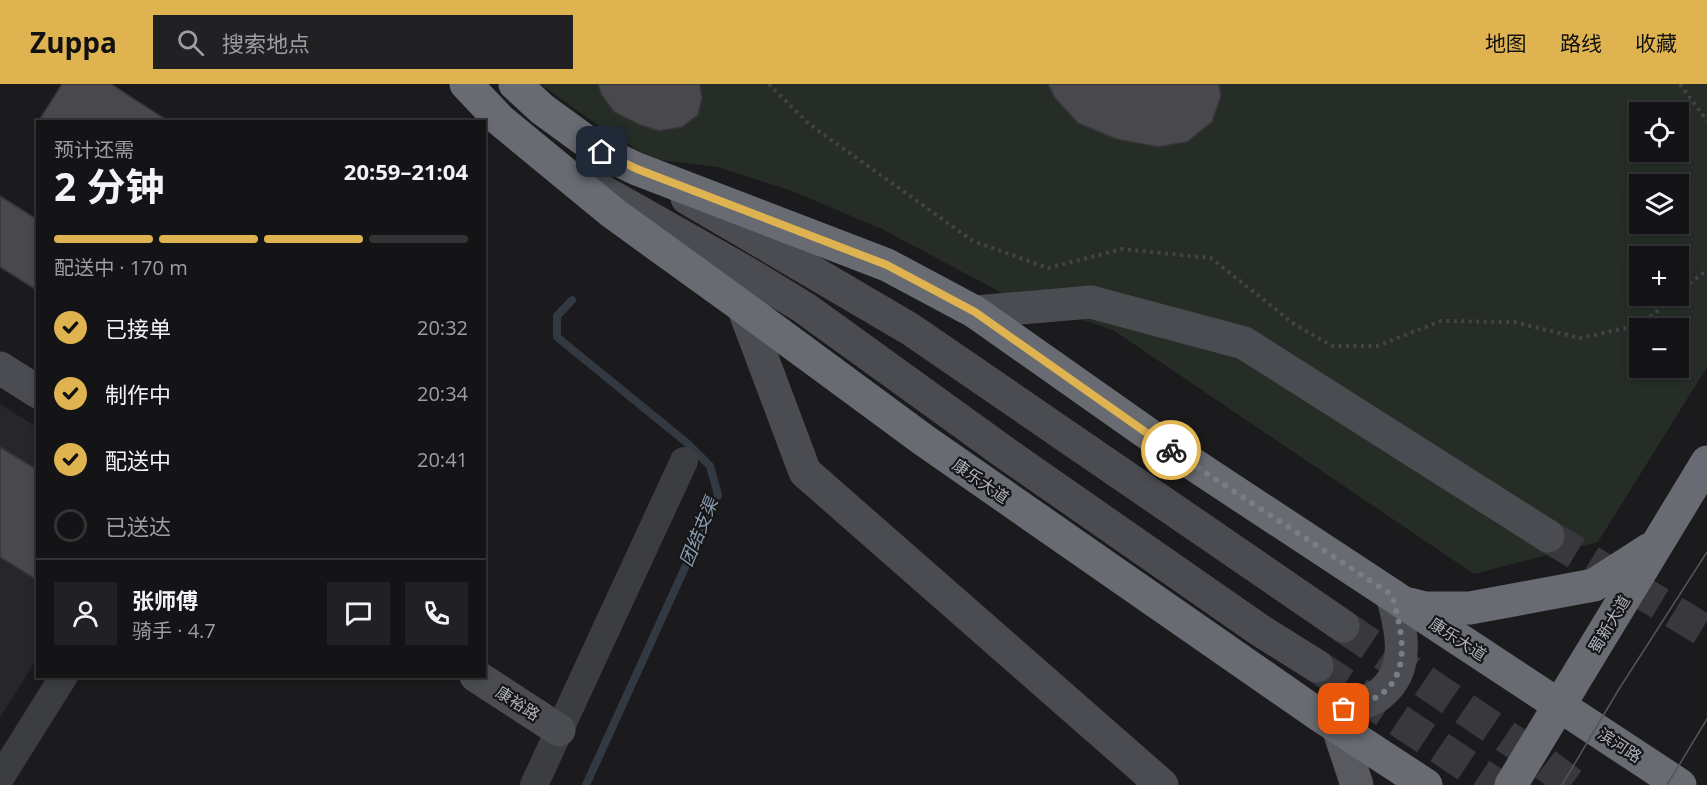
<!DOCTYPE html>
<html lang="zh">
<head>
<meta charset="utf-8">
<style>
	:root { --surface:#141416; --page:#212123; --text:#f1f3f6; --muted:#9d9ea1; --line:#333335; --accent:#dfb450 }
	body { margin:0; font-family:"Open Sans","Noto Sans SC",sans-serif; background:var(--page); color:var(--text); height:100vh; display:flex; flex-direction:column; font-size:22px; white-space:nowrap }
	* { box-sizing:border-box; margin:0 }
	p { font-size:20px; color:var(--muted) }
	.icon { flex:none; width:33px; height:33px; fill:none; stroke:currentColor; stroke-width:2; stroke-linecap:round; stroke-linejoin:round }
	.map { position:relative; flex:1; overflow:hidden }
	.side { position:absolute; left:36px; top:36px; width:450px; height:558px; display:flex; flex-direction:column; background:var(--surface); border-radius:0px; box-shadow:0 3px 9px #0003,0 0 0 2px var(--line) }
	.side>* { flex:none }
	.fabs { position:absolute; left:1629px; top:18px; display:grid; gap:12px }
	.fabs a { display:grid; place-items:center; width:60px; height:60px; border-radius:0px; background:var(--surface); box-shadow:0 3px 9px #0003,0 0 0 2px var(--line); font-size:30px }
	.pin { position:absolute; display:grid; place-items:center; width:51px; height:51px; color:#fff; margin:-26px; border-radius:12px; box-shadow:0 3px 9px #0006 }
	.courier { position:absolute; display:grid; place-items:center; width:60px; height:60px; margin:-30px; border:4px solid #dfb450; border-radius:50%; background:#fff; color:#222; box-shadow:0 2px 8px #0007 }
	.overview em { font-style:normal; font-weight:700 }
	.overview div { display:flex; flex-direction:column-reverse }
	.overview { display:flex; align-items:center; justify-content:space-between; height:102px; padding:0 18px }
	h1 { font-size:39px; font-weight:700; line-height:45px }
	.bar { display:grid; grid-template-columns:repeat(4,1fr); gap:9px 6px; align-content:center; height:72px; padding:0 18px }
	.bar i { height:8px; border-radius:4px; background:var(--line) }
	.bar .selected { background:var(--accent) }
	.bar p { grid-column:span 4 }
	.line { display:flex; align-items:center; gap:15px; padding:0 18px; border-top:2px solid var(--line) }
	.line div { flex:1 }
	.round { display:grid; place-items:center; flex:none; width:63px; height:63px; border-radius:0px; background:var(--page) }
	ol { padding:0 18px; list-style:none }
	li { display:flex; align-items:center; gap:18px; height:66px }
	li p { margin-inline-start:auto }
	li .icon { padding:6px; border-radius:50%; background:var(--accent); color:#111; stroke-width:4 }
	li:last-child { color:var(--muted) }
	li i { width:33px; height:33px; border:3px solid var(--line); border-radius:50% }
	header { display:flex; align-items:center; gap:36px; box-sizing:border-box; height:84px; padding:0 30px; background:var(--accent); color:#111 }
	header strong { font-size:28px }
	nav { display:flex; gap:33px; margin-inline-start:auto; font-size:21px }
	.search { width:420px; height:54px; background:var(--page); display:flex; align-items:center; gap:15px; box-sizing:border-box; padding:0 21px; border-radius:0px; color:var(--muted); font-size:22px }
	.map>svg:first-child { display:block }
	.built { fill:#27272a }
	.park { fill:#252d26; fill-rule:evenodd }
	.lines { fill:none; stroke-linecap:round; stroke-linejoin:round }
	.stream { stroke:#323940; stroke-width:8 }
	.building { fill:#48484d; stroke:#353539; stroke-width:1.5 }
	.secondary-tunnel { stroke:#39393d; stroke-width:33; stroke-dasharray:33 16; stroke-linecap:butt }
	.path { stroke:#424448; stroke-width:4; stroke-dasharray:3 4.5; stroke-linecap:butt }
	.street { stroke:#3c3d41; stroke-width:28 }
	.secondary { stroke:#4a4c51; stroke-width:33 }
	.primary { stroke:#595a60; stroke-width:33 }
	.highway { stroke:#696b72; stroke-width:33 }
	.tram { stroke:#53555a; stroke-width:1.5 }
	.done { stroke:#7b7d84; stroke-width:6; stroke-dasharray:0 10.8 }
	.route { stroke:#dfb450; stroke-width:8 }
	.labels { text-anchor:middle; stroke-width:4.5; stroke-linejoin:round; paint-order:stroke }
	.street-label { font-size:16px; fill:#afb2bb; stroke:#161618 }
	.water-label { font-size:18px; font-style:italic; fill:#8a9eb1; stroke:#161618 }
</style>
</head>
<body>
<header>
<strong>Zuppa</strong>
<div class="search"><svg class="icon" aria-label="search" viewBox="0 0 24 24"><circle cx="10" cy="10" r="6"/><path d="M15 15l6 6"/></svg>搜索地点</div>
<nav><a>地图</a><a>路线</a><a>收藏</a></nav>
</header>
<div class="map">
<svg width="1707" height="701" viewBox="0 0 1707 701">
	<rect width="100%" height="100%" fill="#1b1b1d"/>
	<!-- built -->
	<polygon class="built" points="0,320 38,344 37,574 0,634"/>
	<!-- park -->
	<path class="park" d="M540 0H1707V283L1598 458 1474 490 1113 246 1002 209 882 145 792 107 718 83 652 75 599 42ZM1640 28H1678V68H1640ZM1640 100H1678V140H1640ZM1640 172H1678V212H1640ZM1640 244H1678V284H1640Z"/>
	<g class="lines">
		<!-- stream -->
		<polyline class="stream" points="572,216 557,232 557,253 687,359 710,382 718,411 586,701"/>
	</g>
	<!-- building -->
	<g class="building">
		<polygon points="62,0 111,0 170,38 38,38"/>
		<polygon points="598,0 700,0 702,14 698,31 682,43 659,47 640,41 614,28 601,10"/>
		<polygon points="1048,0 1219,0 1221,12 1212,38 1187,58 1158,63 1116,55 1078,39 1055,14"/>
		<polygon points="0,112 38,136 38,207 0,183"/>
		<polygon points="0,363 38,386 38,497 0,473"/>
	</g>
	<g class="lines">
		<!-- secondary-tunnel -->
		<g class="secondary-tunnel">
			<polyline points="1548,452 1707,548"/>
			<polyline points="1343,542 1533,671 1573,701"/>
			<polyline points="1317,582 1496,701"/>
		</g>
		<!-- path -->
		<g class="path">
			<polyline points="769,0 809,40 973,157 1048,184 1122,165 1211,174 1294,240 1332,262 1377,262 1441,237 1514,238 1580,254 1640,241 1676,212"/>
			<polyline points="1680,0 1707,37"/>
			<polyline points="1678,209 1707,186"/>
		</g>
		<!-- street -->
		<g class="street">
			<polyline points="0,694 64,592"/>
			<polyline points="534,701 684,377"/>
		</g>
		<!-- secondary -->
		<g class="secondary">
			<polyline points="599,105 742,186 803,223 1008,371 1261,547 1317,582"/>
			<polyline points="687,114 910,245 1343,542"/>
			<polyline points="743,223 805,388 1162,701"/>
			<polyline points="975,228 1091,218 1244,259 1548,452"/>
			<polyline points="0,284 38,308"/>
			<polyline points="476,592 559,646"/>
			<path d="M1319 631C1334 627 1368 620 1380 610 1412 585 1401 544 1392 511"/>
		</g>
		<!-- primary -->
		<polyline class="primary" points="1338,644 1357,701"/>
		<!-- highway -->
		<g class="highway">
			<polyline points="466,0 500,36 613,129 743,223 925,357 1319,631 1426,701"/>
			<polyline points="515,0 542,25 601,68 637,85 887,181 975,228 1161,359 1680,701"/>
			<polyline points="1409,520 1425,524 1470,524 1594,501 1650,465"/>
			<polyline points="1511,701 1707,378"/>
		</g>
		<!-- tram -->
		<g class="tram">
			<polyline points="1562,701 1619,605 1707,468"/>
			<polyline points="1667,701 1707,635"/>
		</g>
	</g>
	<g class="lines">
		<!-- done -->
		<path class="done" d="M1171 366 1392 511C1401 544 1413 588 1380 611 1370 618 1355 621 1344 625"/>
		<!-- route -->
		<polyline class="route" points="602,68 637,85 887,181 975,228 1171,366"/>
	</g>
	<g class="labels">
		<!-- street labels -->
		<g class="street-label">
			<text transform="translate(981 397) rotate(35)" y="6">康乐大道</text>
			<text transform="translate(1609 540) rotate(-59)" y="6">蜀新大道</text>
			<text transform="translate(1458 555) rotate(33)" y="6">康乐大道</text>
			<text transform="translate(518 619) rotate(33)" y="6">康裕路</text>
			<text transform="translate(1620 661) rotate(33)" y="6">滨河路</text>
		</g>
		<!-- water labels -->
		<g class="water-label">
			<text transform="translate(699 448) rotate(-68)" y="6">团结支渠</text>
		</g>
	</g>
</svg>
<div class="fabs">
<a><svg class="icon" aria-label="locate" viewBox="0 0 24 24"><circle cx="12" cy="12" r="6"/><path d="M12 2v4M12 18v4M2 12h4M18 12h4"/></svg></a>
<a><svg class="icon" aria-label="layers" viewBox="0 0 24 24"><path d="M12 4l9 5-9 5-9-5zM3 14l9 5 9-5"/></svg></a>
<a>+</a>
<a>−</a>
</div>
<div class="pin" style="left:1344px;top:625px;background:#ea580c"><svg class="icon" aria-label="bag" viewBox="0 0 24 24"><path d="M5 8h14l-1 12H6zM9 8a3 3 0 0 1 6 0"/></svg></div>
<div class="pin" style="left:602px;top:68px;background:#1f2937"><svg class="icon" aria-label="home" viewBox="0 0 24 24"><path d="M3 11l9-7 9 7M6 9v11h12V9"/></svg></div>
<div class="courier" style="left:1171px;top:366px"><svg class="icon" aria-label="bike" viewBox="0 0 24 24"><circle cx="6" cy="16" r="4"/><circle cx="18" cy="16" r="4"/><path d="M6 16l4-8h5l3 8M10 8l3 8H6M13 5h3"/></svg></div>
<section class="side">
<div class="overview"><div><h1>2 分钟</h1><p>预计还需</p></div><em>20:59–21:04</em></div>
<div class="bar"><i class="selected"></i><i class="selected"></i><i class="selected"></i><i></i><p>配送中 · 170 m</p></div>
<ol>
<li><svg class="icon" aria-label="check" viewBox="0 0 24 24"><path d="M5 12l5 5 9-10"/></svg>已接单<p>20:32</p></li>
<li><svg class="icon" aria-label="check" viewBox="0 0 24 24"><path d="M5 12l5 5 9-10"/></svg>制作中<p>20:34</p></li>
<li><svg class="icon" aria-label="check" viewBox="0 0 24 24"><path d="M5 12l5 5 9-10"/></svg>配送中<p>20:41</p></li>
<li><i></i>已送达</li>
</ol>
<div class="line" style="height:108px"><a class="round"><svg class="icon" aria-label="person" viewBox="0 0 24 24"><circle cx="12" cy="8" r="4"/><path d="M4 21q1-7 8-7t8 7"/></svg></a><div><b>张师傅</b><p>骑手 · 4.7</p></div><a class="round"><svg class="icon" aria-label="chat" viewBox="0 0 24 24"><path d="M4 5h16v11H9l-5 4z"/></svg></a><a class="round"><svg class="icon" aria-label="phone" viewBox="0 0 24 24"><path d="M5 4h4l2 5-3 2q2 4 5 5l2-3 5 2v4C11 20 4 13 5 4z"/></svg></a></div>
</section>
</div>
</body>
</html>
